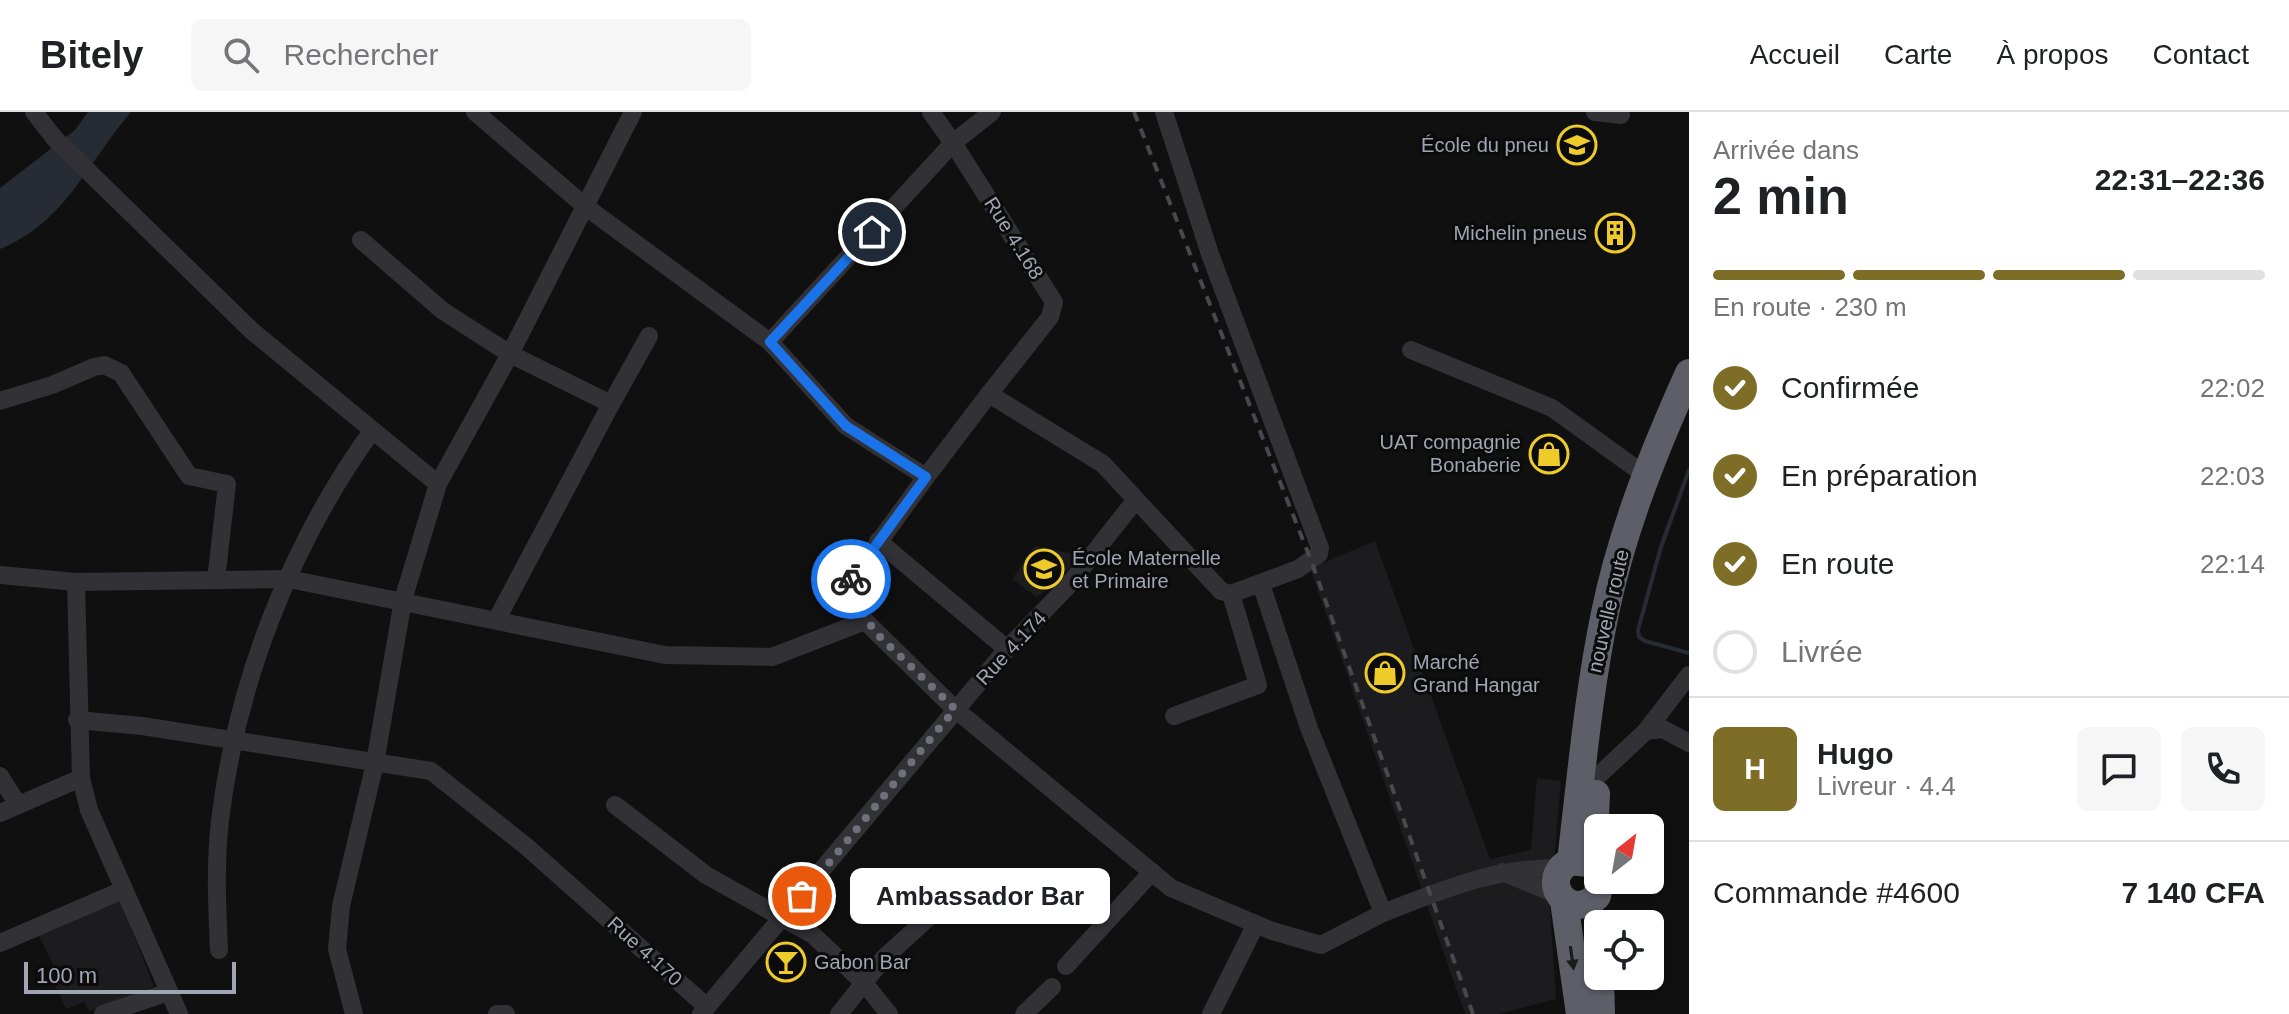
<!DOCTYPE html>
<html lang="fr">
<head>
<meta charset="utf-8">
<style>
	:root { --surface:#fff; --page:#f6f6f6; --text:#202124; --muted:#757577; --line:#e0e0e0; --accent:#7d6d27 }
	body { margin:0; font-family:Arial,sans-serif; background:var(--page); color:var(--text); height:100vh; display:flex; flex-direction:column; font-size:30px; white-space:nowrap }
	* { box-sizing:border-box; margin:0 }
	p { font-size:26px; color:var(--muted) }
	.icon { flex:none; width:44px; height:44px; fill:none; stroke:currentColor; stroke-width:2; stroke-linecap:round; stroke-linejoin:round }
	.map { position:relative; flex:1; overflow:hidden }
	.drawer { display:flex; flex-direction:column; background:var(--surface); width:600px }
	.drawer>* { flex:none }
	.needle { width:52px; rotate:31deg }
	.buttons { position:absolute; left:1584px; top:702px; display:grid; gap:16px }
	.buttons a { display:grid; place-items:center; width:80px; height:80px; border-radius:12px; background:var(--surface); box-shadow:0 2px 6px #0004; font-size:40px }
	.scale { position:absolute; left:24px; bottom:20px; width:212px; box-sizing:border-box; padding-left:8px; border:4px solid #a1a4b2; border-top:0; font-size:22px; line-height:28px; white-space:nowrap; color:#a1a4b2; -webkit-text-stroke:6px #0b0b0c; paint-order:stroke }
	.pin { position:absolute; display:grid; place-items:center; width:68px; height:68px; color:#fff; margin:-34px; border:4px solid #fff; border-radius:50%; box-shadow:0 2px 8px #0007 }
	.courier { position:absolute; display:grid; place-items:center; width:80px; height:80px; margin:-40px; border:6px solid #1a73e8; border-radius:50%; background:#fff; color:#222; box-shadow:0 2px 10px #0007 }
	.bubble { position:absolute; height:56px; border-radius:12px; background:var(--surface); box-shadow:0 2px 6px #0004; font-size:26px; font-weight:700; line-height:56px; text-align:center }
	.head em { font-style:normal; font-weight:700 }
	.head div { display:flex; flex-direction:column-reverse }
	.head { display:flex; align-items:center; justify-content:space-between; height:136px; padding:0 24px }
	h1 { font-size:52px; font-weight:700; line-height:60px }
	.bar { display:grid; grid-template-columns:repeat(4,1fr); gap:12px 8px; align-content:center; height:96px; padding:0 24px }
	.bar i { height:10px; border-radius:6px; background:var(--line) }
	.bar .selected { background:var(--accent) }
	.bar p { grid-column:span 4 }
	.line { display:flex; align-items:center; gap:20px; padding:0 24px; border-top:2px solid var(--line) }
	.line div { flex:1 }
	.round { display:grid; place-items:center; flex:none; width:84px; height:84px; border-radius:12px; background:var(--page) }
	ol { padding:0 24px; list-style:none }
	li { display:flex; align-items:center; gap:24px; height:88px }
	li p { margin-inline-start:auto }
	li .icon { padding:8px; border-radius:50%; background:var(--accent); color:#fff; stroke-width:4 }
	li:last-child { color:var(--muted) }
	li i { width:44px; height:44px; border:4px solid var(--line); border-radius:50% }
	header { display:flex; align-items:center; gap:48px; box-sizing:border-box; height:112px; padding:0 40px; background:var(--surface); border-bottom:2px solid var(--line) }
	header strong { font-size:38px }
	nav { display:flex; gap:44px; margin-inline-start:auto; font-size:28px }
	.search { width:560px; height:72px; background:var(--page); display:flex; align-items:center; gap:20px; box-sizing:border-box; padding:0 28px; border-radius:12px; color:var(--muted); font-size:30px }
	main { display:flex; flex:1; min-height:0 }
	.map>svg:first-child { display:block }
	.built { fill:#1c1c1e }
	.water { fill:#272c34 }
	.lines { fill:none; stroke-linecap:round; stroke-linejoin:round }
	.stream { stroke:#272c34; stroke-width:4 }
	.minor { stroke:#313136; stroke-width:18 }
	.highway { stroke:#5d5e67; stroke-width:28 }
	.rail { stroke:#48494f; stroke-width:4; stroke-dasharray:10 8; stroke-linecap:butt }
	.oneway { fill:#1b1c1e }
	.done { stroke:#6e707a; stroke-width:8; stroke-dasharray:0 14.4 }
	.route { stroke:#1a73e8; stroke-width:10 }
	.labels { text-anchor:middle; stroke-width:6; stroke-linejoin:round; paint-order:stroke }
	.poi-label { font-size:20px; fill:#a1a4b2; stroke:#0b0b0c; text-anchor:end }
	.street-label { font-size:20px; fill:#a1a4b2; stroke:#0b0b0c }
</style>
</head>
<body>
<header>
<strong>Bitely</strong>
<div class="search"><svg class="icon" aria-label="search" viewBox="0 0 24 24"><circle cx="10" cy="10" r="6"/><path d="M15 15l6 6"/></svg>Rechercher</div>
<nav><a>Accueil</a><a>Carte</a><a>À propos</a><a>Contact</a></nav>
</header>
<main>
<div class="map">
<svg width="1689" height="902" viewBox="0 0 1689 902">
	<rect width="100%" height="100%" fill="#101011"/>
	<!-- built -->
	<g class="built">
		<polygon points="1375,429 1490,747 1531,738 1537,666 1561,669 1550,796 1556,887 1498,902 1465,902 1310,456"/>
		<polygon points="1035,434 1083,444 1037,485 1012,467"/>
		<polygon points="120,787 154,875 89,899 84,890 66,897 55,873 59,864 38,822"/>
	</g>
	<!-- water -->
	<path class="water" d="M88 0H131C87 51 66 110 0 137V76L75 18Z"/>
	<g class="lines">
		<!-- stream -->
		<polyline class="stream" points="1689,358 1661,435 1638,518 1639,525 1645,529 1689,541"/>
		<!-- minor -->
		<g class="minor">
			<polyline points="34,0 55,27 252,219 438,372"/>
			<polyline points="475,0 586,95 770,230 846,314 926,365 989,282"/>
			<polyline points="931,0 953,31 992,0"/>
			<polyline points="1595,0 1621,3"/>
			<polyline points="361,128 443,199 510,242 611,292 497,507"/>
			<polyline points="770,230 953,31 1054,190 1050,205 989,282 1103,352 1221,479 1231,482 1298,457 1319,442 1320,436 1210,142 1164,0"/>
			<polyline points="1411,238 1552,296 1645,363"/>
			<polyline points="0,289 52,273 94,255 104,253 121,261 189,364 227,372 216,468"/>
			<polyline points="611,292 649,224"/>
			<polyline points="878,429 1007,537"/>
			<polyline points="0,463 76,470 289,467 665,543 772,545 865,509 955,597 1171,776 1272,819 1321,833 1383,801 1309,616 1261,472"/>
			<polyline points="76,470 81,666 89,698 179,902"/>
			<polyline points="865,509 849,479 849,471 926,365"/>
			<polyline points="1174,604 1258,573 1231,482"/>
			<polyline points="77,608 142,614 431,659 527,735 707,895"/>
			<polyline points="1646,619 1689,563"/>
			<polyline points="0,664 17,691"/>
			<polyline points="1597,665 1646,619 1663,617 1689,631"/>
			<polyline points="615,693 706,763 813,823 865,872 889,902"/>
			<polyline points="0,701 81,666"/>
			<polyline points="1502,760 1558,783"/>
			<path d="M1383 801C1445 777 1492 756 1560 756"/>
			<polyline points="0,831 123,778"/>
			<path d="M219 838C217 795 215 752 220 709 236 572 291 431 372 319"/>
			<polyline points="1066,854 1152,760"/>
			<polyline points="103,902 169,880"/>
			<polyline points="354,902 337,837 341,794 375,651 403,488 438,372 510,242 633,0"/>
			<polyline points="497,902 506,902"/>
			<polyline points="701,902 1007,537 1067,475 1134,390"/>
			<polyline points="839,902 883,847 967,770"/>
			<polyline points="1024,902 1052,875"/>
			<polyline points="1211,902 1256,812"/>
		</g>
		<!-- highway -->
		<g class="highway">
			<path d="M1571 749C1581 666 1588 583 1605 501 1622 418 1654 339 1689 261"/>
			<path d="M1588 751 1571 749C1536 767 1569 812 1597 784L1600 768"/>
			<polyline points="1593,753 1596,682"/>
			<polyline points="1564,789 1580,902"/>
			<polyline points="1600,864 1601,902"/>
		</g>
		<!-- rail -->
		<polyline class="rail" points="1134,0 1312,451 1473,902"/>
	</g>
	<!-- one-way arrows -->
	<defs><path id="oneway-solid" d="M-6-.8H1V-3.2L6.5 0L1 3.2V.8H-6Z" transform="scale(2)"/></defs>
	<use class="oneway" href="#oneway-solid" transform="translate(1572 846) rotate(82)"/>
	<g class="lines">
		<!-- done -->
		<polyline class="done" points="802,784 955,597 875,520 849,479 851,467"/>
		<!-- route -->
		<polyline class="route" points="851,467 926,365 846,314 770,230 872,120"/>
	</g>
	<!-- icons -->
	<defs>
		<g id="school-ring" transform="scale(2)"><circle r="9.5" fill="#0b0b0c" stroke="#eecb2b" stroke-width="1.5"/><path d="M0-5L7-2L0 1L-7-2ZM-4 1L0 2.5L4 1V4Q0 6-4 4Z" fill="#eecb2b"/></g>
		<g id="building-ring" transform="scale(2)"><circle r="9.5" fill="#0b0b0c" stroke="#eecb2b" stroke-width="1.5"/><path d="M-4-6H4V6H1V3H-1V6H-4ZM-2.5-4.3h1.7v1.8h-1.7ZM.8-4.3h1.7v1.8H.8ZM-2.5-1h1.7V.8h-1.7ZM.8-1h1.7V.8H.8Z" fill="#eecb2b"/></g>
		<g id="shop-ring" transform="scale(2)"><circle r="9.5" fill="#0b0b0c" stroke="#eecb2b" stroke-width="1.5"/><path d="M-5-2.5h2.3a2.7 3.5 0 0 1 5.4 0H5L5.5 6h-11ZM-1.5-2.5h3a1.5 2.3 0 0 0-3 0Z" fill="#eecb2b"/></g>
		<g id="bar-ring" transform="scale(2)"><circle r="9.5" fill="#0b0b0c" stroke="#eecb2b" stroke-width="1.5"/><path d="M-6-5H6L.8 .8V4.5H3.5V6h-7V4.5H-.8V.8Z" fill="#eecb2b"/></g>
	</defs>
	<g fill-rule="evenodd">
		<use href="#school-ring" x="1577" y="33"/>
		<use href="#building-ring" x="1615" y="121"/>
		<use href="#shop-ring" x="1549" y="342"/>
		<use href="#school-ring" x="1044" y="457"/>
		<use href="#shop-ring" x="1385" y="561"/>
		<use href="#bar-ring" x="786" y="850"/>
	</g>
	<g class="labels">
		<!-- poi labels -->
		<g class="poi-label">
			<text x="1549" y="40">École du pneu</text>
			<text x="1587" y="128">Michelin pneus</text>
			<text x="1521" y="337">UAT compagnie<tspan x="1521" dy="23">Bonaberie</tspan></text>
			<text x="1072" y="453" text-anchor="start">École Maternelle<tspan x="1072" dy="23">et Primaire</tspan></text>
			<text x="1413" y="557" text-anchor="start">Marché<tspan x="1413" dy="23">Grand Hangar</tspan></text>
			<text x="814" y="857" text-anchor="start">Gabon Bar</text>
		</g>
		<!-- street labels -->
		<g class="street-label">
			<text transform="translate(1014 126) rotate(58)" y="7">Rue 4.168</text>
			<text transform="translate(1608 499) rotate(-77)" y="7">nouvelle route</text>
			<text transform="translate(1011 536) rotate(-47)" y="7">Rue 4.174</text>
			<text transform="translate(645 839) rotate(42)" y="7">Rue 4.170</text>
		</g>
	</g>
</svg>
<div class="buttons">
<a><svg class="needle" viewBox="-14 -14 28 28"><path d="M0-13l5 13h-10z" fill="#e53935"/><path d="M0 13l5-13h-10z" fill="#757577"/></svg></a>
<a><svg class="icon" aria-label="locate" viewBox="0 0 24 24"><circle cx="12" cy="12" r="6"/><path d="M12 2v4M12 18v4M2 12h4M18 12h4"/></svg></a>
</div>
<div class="scale">100 m</div>
<div class="pin" style="left:802px;top:784px;background:#ea580c"><svg class="icon" aria-label="bag" viewBox="0 0 24 24"><path d="M5 8h14l-1 12H6zM9 8a3 3 0 0 1 6 0"/></svg></div>
<div class="pin" style="left:872px;top:120px;background:#1f2937"><svg class="icon" aria-label="home" viewBox="0 0 24 24"><path d="M3 11l9-7 9 7M6 9v11h12V9"/></svg></div>
<div class="courier" style="left:851px;top:467px"><svg class="icon" aria-label="bike" viewBox="0 0 24 24"><circle cx="6" cy="16" r="4"/><circle cx="18" cy="16" r="4"/><path d="M6 16l4-8h5l3 8M10 8l3 8H6M13 5h3"/></svg></div>
<div class="bubble" style="left:850px;top:756px;width:260px">Ambassador Bar</div>
</div>
<section class="drawer">
<div class="head"><div><h1>2 min</h1><p>Arrivée dans</p></div><em>22:31–22:36</em></div>
<div class="bar"><i class="selected"></i><i class="selected"></i><i class="selected"></i><i></i><p>En route · 230 m</p></div>
<ol>
<li><svg class="icon" aria-label="check" viewBox="0 0 24 24"><path d="M5 12l5 5 9-10"/></svg>Confirmée<p>22:02</p></li>
<li><svg class="icon" aria-label="check" viewBox="0 0 24 24"><path d="M5 12l5 5 9-10"/></svg>En préparation<p>22:03</p></li>
<li><svg class="icon" aria-label="check" viewBox="0 0 24 24"><path d="M5 12l5 5 9-10"/></svg>En route<p>22:14</p></li>
<li><i></i>Livrée</li>
</ol>
<div class="line" style="height:144px"><b class="round" style="background:var(--accent);color:#fff">H</b><div><b>Hugo</b><p>Livreur · 4.4</p></div><a class="round"><svg class="icon" aria-label="chat" viewBox="0 0 24 24"><path d="M4 5h16v11H9l-5 4z"/></svg></a><a class="round"><svg class="icon" aria-label="phone" viewBox="0 0 24 24"><path d="M5 4h4l2 5-3 2q2 4 5 5l2-3 5 2v4C11 20 4 13 5 4z"/></svg></a></div>
<div class="line" style="height:104px"><div>Commande #4600</div><b>7 140 CFA</b></div>
</section>
</main>
</body>
</html>
